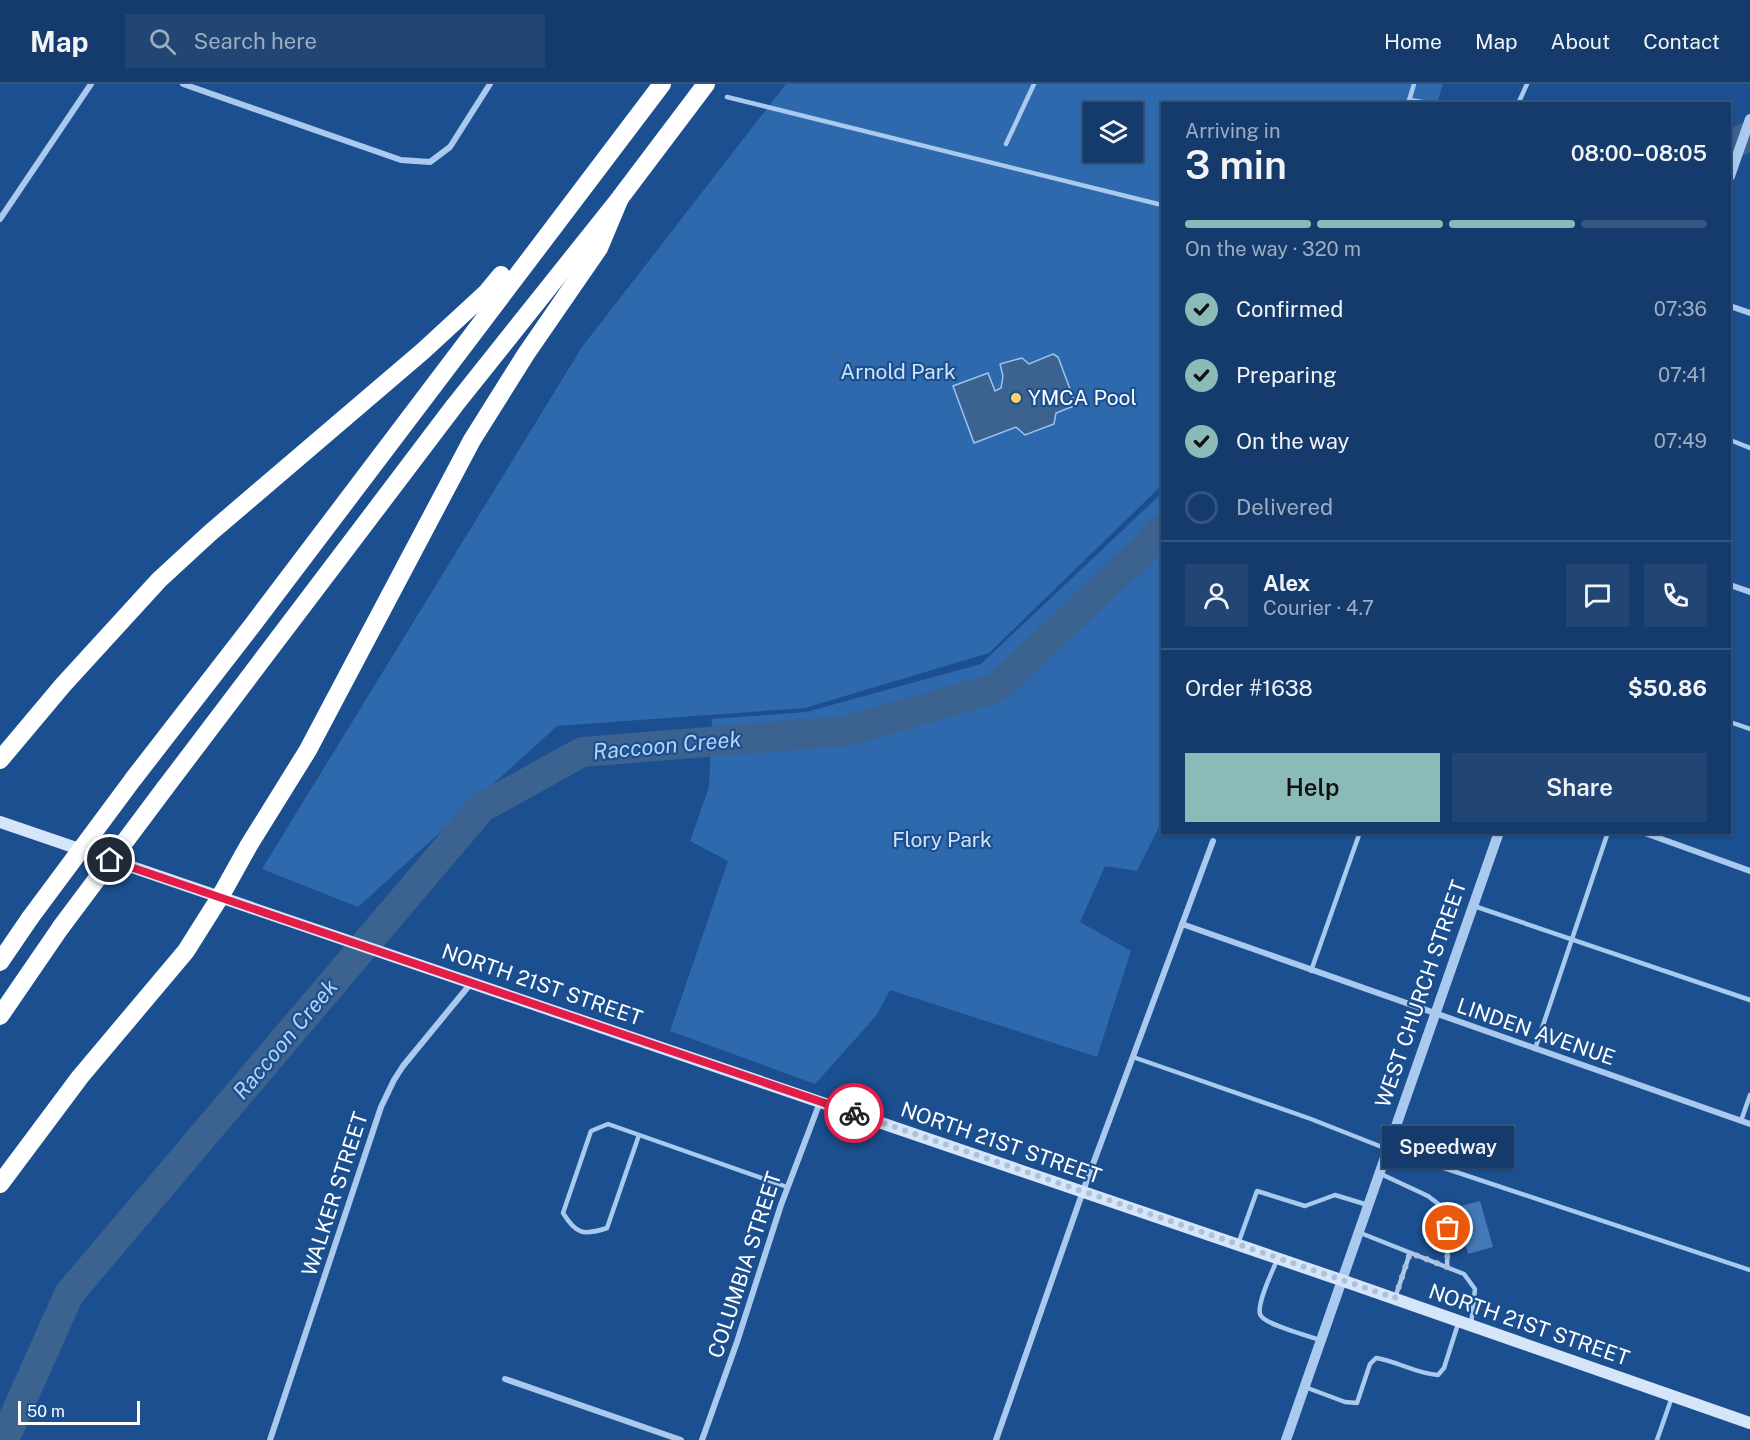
<!DOCTYPE html>
<html lang="en">
<head>
<meta charset="utf-8">
<style>
	:root { --surface:#143b6b; --page:#214673; --text:#f1f3f6; --muted:#9dadc1; --line:#33557e; --accent:#8bbbb9 }
	body { margin:0; font-family:"Public Sans",sans-serif; background:var(--page); color:var(--text); height:100vh; display:flex; flex-direction:column; font-size:22px; white-space:nowrap }
	* { box-sizing:border-box; margin:0 }
	p { font-size:20px; color:var(--muted) }
	.icon { flex:none; width:33px; height:33px; fill:none; stroke:currentColor; stroke-width:2; stroke-linecap:round; stroke-linejoin:round }
	.map { position:relative; flex:1; overflow:hidden }
	.drawer { position:absolute; left:1161px; top:18px; width:570px; height:732px; display:flex; flex-direction:column; background:var(--surface); border-radius:0px; box-shadow:0 2px 4px #0004,0 0 0 2px var(--line) }
	.drawer>* { flex:none }
	.controls { position:absolute; left:1083px; top:18px; display:grid; gap:12px }
	.controls a { display:grid; place-items:center; width:60px; height:60px; border-radius:0px; background:var(--surface); box-shadow:0 2px 4px #0004,0 0 0 2px var(--line); font-size:30px }
	.scale { position:absolute; left:18px; bottom:15px; width:122px; box-sizing:border-box; padding-left:6px; border:3px solid #fff; border-top:0; font-size:16px; line-height:21px; white-space:nowrap; color:#fff; -webkit-text-stroke:4px #1b4f8f; paint-order:stroke }
	.pin { position:absolute; display:grid; place-items:center; width:51px; height:51px; color:#fff; margin:-26px; border:3px solid #fff; border-radius:50%; box-shadow:0 2px 6px #0007 }
	.courier { position:absolute; display:grid; place-items:center; width:60px; height:60px; margin:-30px; border:4px solid #e11d48; border-radius:50%; background:#fff; color:#222; box-shadow:0 2px 8px #0007 }
	.bubble { position:absolute; height:42px; border-radius:0px; background:var(--surface); box-shadow:0 2px 4px #0004,0 0 0 2px var(--line); font-size:20px; font-weight:600; line-height:42px; text-align:center }
	.headline em { font-style:normal; font-weight:600 }
	.headline div { display:flex; flex-direction:column-reverse }
	.headline { display:flex; align-items:center; justify-content:space-between; height:102px; padding:0 24px }
	h1 { font-size:39px; font-weight:600; line-height:45px }
	.bar { display:grid; grid-template-columns:repeat(4,1fr); gap:9px 6px; align-content:center; height:72px; padding:0 24px }
	.bar i { height:8px; border-radius:4px; background:var(--line) }
	.bar .on { background:var(--accent) }
	.bar p { grid-column:span 4 }
	.line { display:flex; align-items:center; gap:15px; padding:0 24px; border-top:2px solid var(--line) }
	.line div { flex:1 }
	.round { display:grid; place-items:center; flex:none; width:63px; height:63px; border-radius:0px; background:var(--page) }
	ol { padding:0 24px; list-style:none }
	li { display:flex; align-items:center; gap:18px; height:66px }
	li p { margin-inline-start:auto }
	li .icon { padding:6px; border-radius:50%; background:var(--accent); color:#111; stroke-width:4 }
	li:last-child { color:var(--muted) }
	li i { width:33px; height:33px; border:3px solid var(--line); border-radius:50% }
	.button { display:flex; gap:12px; margin-top:auto; padding:12px 24px }
	.button a { flex:1; height:69px; border-radius:0px; background:var(--accent); color:#111; font-size:24px; font-weight:600; line-height:69px; text-align:center }
	.button a+a { background:var(--page); color:var(--text) }
	header { display:flex; align-items:center; gap:36px; box-sizing:border-box; height:84px; padding:0 30px; background:var(--surface); border-bottom:2px solid var(--line) }
	header strong { font-size:28px }
	nav { display:flex; gap:33px; margin-inline-start:auto; font-size:21px }
	.search { width:420px; height:54px; background:var(--page); display:flex; align-items:center; gap:15px; box-sizing:border-box; padding:0 21px; border-radius:0px; color:var(--muted); font-size:22px }
	.map>svg:first-child { display:block }
	.green { fill:#2e69ad; fill-rule:evenodd }
	.water { fill:#3c6290; stroke:#9cc4f0; stroke-width:1.5 }
	.lines { fill:none; stroke-linecap:round; stroke-linejoin:round }
	.river { stroke:#3c6290; stroke-width:30 }
	.building { fill:#4478b7 }
	.service { stroke:#a9c9ee; stroke-width:4.5 }
	.minor { stroke:#a9c9ee; stroke-width:6 }
	.tertiary { stroke:#a9c9ee; stroke-width:10 }
	.secondary { stroke:#d6e6fa; stroke-width:12 }
	.motorway { stroke:#fff; stroke-width:18 }
	.motorway-bridge { stroke:#fff; stroke-width:18 }
	.done { stroke:#afc1d8; stroke-width:6; stroke-dasharray:0 10.8 }
	.route { stroke:#e11d48; stroke-width:8 }
	.poi-dot { fill:#ffd166; stroke:#1b4f8f; stroke-width:2 }
	.labels { text-anchor:middle; stroke-width:4.5; stroke-linejoin:round; paint-order:stroke }
	.park-label { font-size:21px; fill:#cfe3fa; stroke:#1b4f8f }
	.poi-label { font-size:21px; fill:#fff; stroke:#1b4f8f; text-anchor:start }
	.street-label { font-size:21px; fill:#fff; stroke:#1b4f8f }
	.water-label { font-size:22px; font-style:italic; fill:#b5d3f5; stroke:#1b4f8f }
</style>
</head>
<body>
<header>
<strong>Map</strong>
<div class="search"><svg class="icon" aria-label="search" viewBox="0 0 24 24"><circle cx="10" cy="10" r="6"/><path d="M15 15l6 6"/></svg>Search here</div>
<nav><a>Home</a><a>Map</a><a>About</a><a>Contact</a></nav>
</header>
<div class="map">
<svg width="1750" height="1356" viewBox="0 0 1750 1356">
	<rect width="100%" height="100%" fill="#1b4f8f"/>
	<!-- green -->
	<g class="green">
		<path d="M786 0H1443L1437 19 1162 20V401L989 569 805 624 557 642 358 823 262 785 582 263ZM1094 28H1132V68H1094Z"/>
		<polygon points="1162,409 1162,737 1137,787 1105,782 1080,838 1131,867 1097,973 890,906 876,932 815,1000 670,947 728,777 690,757 709,703 712,635 806,628 981,580"/>
	</g>
	<!-- water -->
	<polygon class="water" points="1053,270 1058,273 1076,321 1056,329 1054,340 1025,351 1016,343 974,359 953,302 988,289 995,307 1001,304 1003,292 1000,280 1022,274 1029,280"/>
	<g class="lines">
		<!-- river -->
		<g class="river">
			<polyline points="1730,61 1750,52"/>
			<polyline points="4,1356 69,1210 481,724 582,668 847,647 996,604 1142,467 1162,445"/>
		</g>
	</g>
	<!-- building -->
	<polygon class="building" points="1480,1117 1493,1163 1468,1170 1463,1152 1460,1152 1453,1139 1454,1124"/>
	<g class="lines">
		<!-- service -->
		<g class="service">
			<polyline points="727,13 1162,121"/>
			<polyline points="1409,16 1435,20"/>
			<polyline points="1408,20 1414,0"/>
			<polyline points="1518,20 1527,0"/>
			<polyline points="1006,60 1034,0"/>
			<polyline points="1730,356 1750,364"/>
			<polyline points="1730,638 1750,645"/>
			<polyline points="1474,822 1750,916"/>
			<polyline points="1311,887 1360,748"/>
			<polyline points="1535,965 1608,748"/>
			<polyline points="1133,973 1311,1035 1387,1065 1750,1186"/>
			<polyline points="1741,1037 1750,1011"/>
			<path d="M639 1051 607 1144C583 1152 576 1150 563 1129L591 1047 608 1040 787 1103"/>
			<polyline points="1381,1090 1428,1112 1445,1125 1448,1144 1447,1183"/>
			<polyline points="1358,1148 1464,1190 1475,1205 1471,1241"/>
			<polyline points="1238,1160 1257,1107 1305,1122 1335,1111 1368,1121"/>
			<path d="M1277 1176C1272 1188 1257 1219 1260 1230 1262 1240 1309 1252 1320 1256"/>
			<polyline points="1395,1214 1410,1169"/>
			<path d="M1305 1303 1345 1318 1357 1319 1370 1280 1376 1274C1397 1277 1417 1290 1438 1291L1444 1284 1458 1240"/>
			<polyline points="1657,1356 1672,1313"/>
		</g>
		<!-- minor -->
		<g class="minor">
			<polyline points="183,0 401,76 430,78 450,63 490,0"/>
			<polyline points="0,135 91,0"/>
			<polyline points="1730,222 1750,229"/>
			<polyline points="1730,501 1750,508"/>
			<polyline points="1642,748 1750,787"/>
			<polyline points="1182,840 1750,1040"/>
			<polyline points="505,1295 681,1356"/>
			<polyline points="270,1356 381,1023 394,996 403,982 472,898"/>
			<polyline points="702,1356 737,1258 781,1121 820,1018"/>
			<polyline points="996,1356 1083,1107 1213,757"/>
		</g>
		<!-- tertiary -->
		<g class="tertiary">
			<polyline points="1730,92 1750,35"/>
			<polyline points="1286,1356 1499,748"/>
		</g>
		<!-- secondary -->
		<polyline class="secondary" points="0,738 1341,1196 1750,1339"/>
		<!-- motorway -->
		<g class="motorway">
			<polyline points="0,676 63,601 159,496 210,449 423,267 487,208 501,191"/>
			<polyline points="134,694 251,543 662,0"/>
			<polyline points="165,704 455,321 620,114 706,0"/>
			<polyline points="0,878 30,834"/>
			<polyline points="0,932 61,843"/>
			<polyline points="0,1100 80,993 186,867 220,813 249,761 308,666 472,356 526,270 599,164 620,114"/>
		</g>
		<!-- motorway-bridge -->
		<g class="motorway-bridge">
			<polyline points="30,834 134,694"/>
			<polyline points="61,843 165,704"/>
		</g>
	</g>
	<g class="lines">
		<!-- done -->
		<polyline class="done" points="854,1029 1395,1214 1410,1169 1447,1183 1448,1144"/>
		<!-- route -->
		<polyline class="route" points="110,776 854,1029"/>
	</g>
	<!-- markers -->
	<circle class="poi-dot" cx="1016" cy="314" r="6"/>
	<g class="labels">
		<!-- park labels -->
		<g class="park-label">
			<text x="898" y="295">Arnold Park</text>
			<text x="942" y="763">Flory Park</text>
		</g>
		<!-- poi labels -->
		<g class="poi-label">
			<text x="1028" y="321">YMCA Pool</text>
		</g>
		<!-- street labels -->
		<g class="street-label">
			<text transform="translate(542 901) rotate(19)" y="7">NORTH 21ST STREET</text>
			<text transform="translate(1421 910) rotate(-71)" y="7">WEST CHURCH STREET</text>
			<text transform="translate(1536 948) rotate(19)" y="7">LINDEN AVENUE</text>
			<text transform="translate(1001 1059) rotate(19)" y="7">NORTH 21ST STREET</text>
			<text transform="translate(335 1110) rotate(-72)" y="7">WALKER STREET</text>
			<text transform="translate(745 1181) rotate(-72)" y="7">COLUMBIA STREET</text>
			<text transform="translate(1529 1241) rotate(19)" y="7">NORTH 21ST STREET</text>
		</g>
		<!-- water labels -->
		<g class="water-label">
			<text transform="translate(667 661) rotate(-5)" y="8">Raccoon Creek</text>
			<text transform="translate(285 955) rotate(-50)" y="8">Raccoon Creek</text>
		</g>
	</g>
</svg>
<div class="controls">
<a><svg class="icon" aria-label="layers" viewBox="0 0 24 24"><path d="M12 4l9 5-9 5-9-5zM3 14l9 5 9-5"/></svg></a>
</div>
<div class="scale">50 m</div>
<div class="pin" style="left:1448px;top:1144px;background:#ea580c"><svg class="icon" aria-label="bag" viewBox="0 0 24 24"><path d="M5 8h14l-1 12H6zM9 8a3 3 0 0 1 6 0"/></svg></div>
<div class="pin" style="left:110px;top:776px;background:#1f2937"><svg class="icon" aria-label="home" viewBox="0 0 24 24"><path d="M3 11l9-7 9 7M6 9v11h12V9"/></svg></div>
<div class="courier" style="left:854px;top:1029px"><svg class="icon" aria-label="bike" viewBox="0 0 24 24"><circle cx="6" cy="16" r="4"/><circle cx="18" cy="16" r="4"/><path d="M6 16l4-8h5l3 8M10 8l3 8H6M13 5h3"/></svg></div>
<div class="bubble" style="left:1382px;top:1042px;width:132px">Speedway</div>
<section class="drawer">
<div class="headline"><div><h1>3 min</h1><p>Arriving in</p></div><em>08:00–08:05</em></div>
<div class="bar"><i class="on"></i><i class="on"></i><i class="on"></i><i></i><p>On the way · 320 m</p></div>
<ol>
<li><svg class="icon" aria-label="check" viewBox="0 0 24 24"><path d="M5 12l5 5 9-10"/></svg>Confirmed<p>07:36</p></li>
<li><svg class="icon" aria-label="check" viewBox="0 0 24 24"><path d="M5 12l5 5 9-10"/></svg>Preparing<p>07:41</p></li>
<li><svg class="icon" aria-label="check" viewBox="0 0 24 24"><path d="M5 12l5 5 9-10"/></svg>On the way<p>07:49</p></li>
<li><i></i>Delivered</li>
</ol>
<div class="line" style="height:108px"><a class="round"><svg class="icon" aria-label="person" viewBox="0 0 24 24"><circle cx="12" cy="8" r="4"/><path d="M4 21q1-7 8-7t8 7"/></svg></a><div><b>Alex</b><p>Courier · 4.7</p></div><a class="round"><svg class="icon" aria-label="chat" viewBox="0 0 24 24"><path d="M4 5h16v11H9l-5 4z"/></svg></a><a class="round"><svg class="icon" aria-label="phone" viewBox="0 0 24 24"><path d="M5 4h4l2 5-3 2q2 4 5 5l2-3 5 2v4C11 20 4 13 5 4z"/></svg></a></div>
<div class="line" style="height:78px"><div>Order #1638</div><b>$50.86</b></div>
<div class="button"><a>Help</a><a>Share</a></div>
</section>
</div>
</body>
</html>
